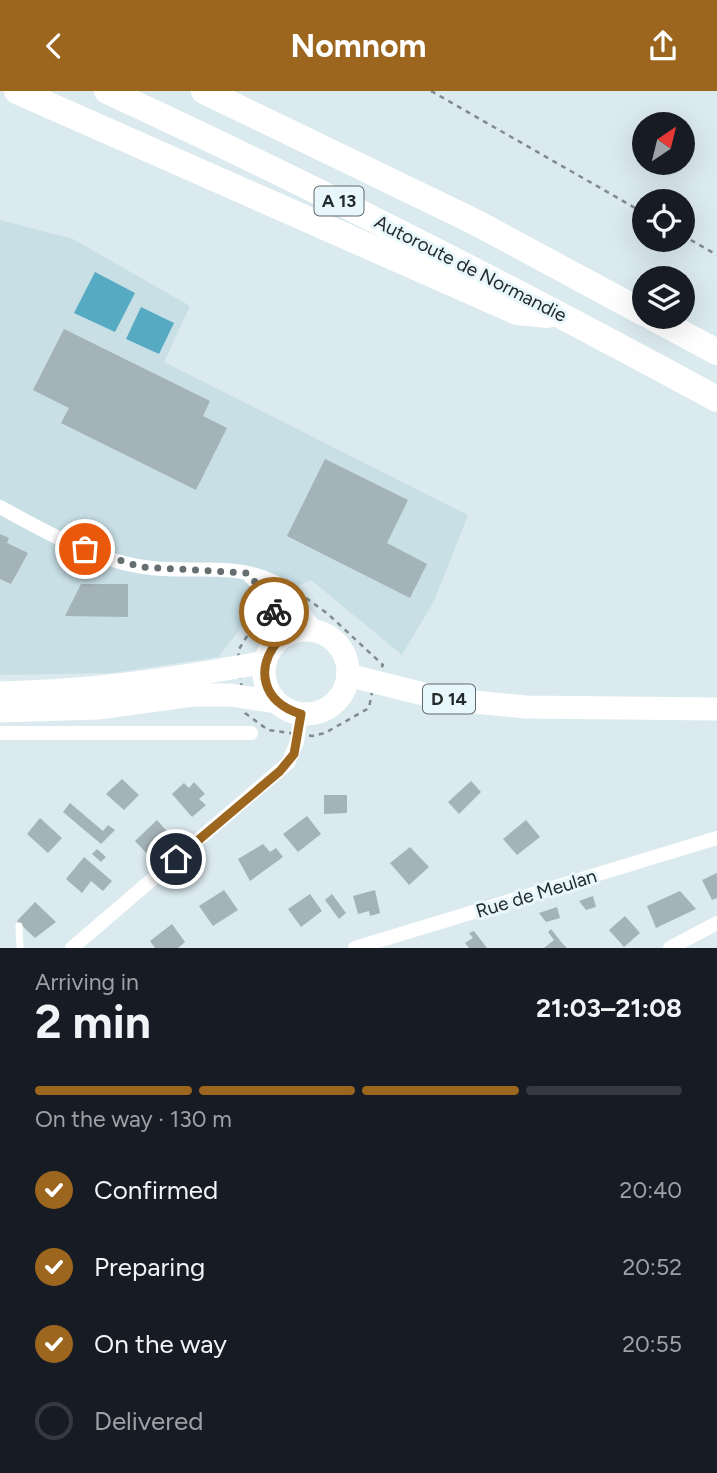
<!DOCTYPE html>
<html lang="en">
<head>
<meta charset="utf-8">
<style>
	:root { --surface:#171b24; --page:#242831; --text:#f1f3f6; --muted:#9ea1a6; --line:#363941; --accent:#9c661f }
	body { margin:0; font-family:Figtree,sans-serif; background:var(--page); color:var(--text); height:100vh; display:flex; flex-direction:column; font-size:26px; white-space:nowrap }
	* { box-sizing:border-box; margin:0 }
	p { font-size:23px; color:var(--muted) }
	.icon { flex:none; width:38px; height:38px; fill:none; stroke:currentColor; stroke-width:2; stroke-linecap:round; stroke-linejoin:round }
	.map { position:relative; height:857px; overflow:hidden }
	.drawer { display:flex; flex-direction:column; background:var(--surface); flex:1 }
	.drawer>* { flex:none }
	.needle { width:46px; rotate:35deg }
	.controls { position:absolute; left:632px; top:21px; display:grid; gap:14px }
	.controls a { display:grid; place-items:center; width:63px; height:63px; border-radius:50%; background:var(--surface); box-shadow:0 7px 28px #0002; font-size:35px }
	.pin { position:absolute; display:grid; place-items:center; width:60px; height:60px; color:#fff; margin:-30px; border:4px solid #fff; border-radius:50%; box-shadow:0 2px 7px #0007 }
	.courier { position:absolute; display:grid; place-items:center; width:70px; height:70px; margin:-35px; border:5px solid #9c661f; border-radius:50%; background:#fff; color:#222; box-shadow:0 2px 9px #0007 }
	.headline em { font-style:normal; font-weight:700 }
	.headline div { display:flex; flex-direction:column-reverse }
	.headline { display:flex; align-items:center; justify-content:space-between; height:119px; padding:0 35px }
	h1 { font-size:46px; font-weight:700; line-height:52px }
	.bar { display:grid; grid-template-columns:repeat(4,1fr); gap:10px 7px; align-content:center; height:84px; padding:0 35px }
	.bar i { height:9px; border-radius:5px; background:var(--line) }
	.bar .selected { background:var(--accent) }
	.bar p { grid-column:span 4 }
	ol { padding:0 35px; list-style:none }
	li { display:flex; align-items:center; gap:21px; height:77px }
	li p { margin-inline-start:auto }
	li .icon { padding:7px; border-radius:50%; background:var(--accent); color:#fff; stroke-width:4 }
	li:last-child { color:var(--muted) }
	li i { width:38px; height:38px; border:4px solid var(--line); border-radius:50% }
	header { display:flex; justify-content:space-between; align-items:center; height:91px; padding:0 35px; background:var(--accent); color:#fff; font-size:32px; font-weight:700 }
	.map>svg:first-child { display:block }
	.built { fill:#c8dfe6 }
	.water { fill:#56aac2 }
	.building { fill:#a4b3b7 }
	.lines { fill:none; stroke-linecap:round; stroke-linejoin:round }
	.path { stroke:#808b8e; stroke-width:2.5; stroke-dasharray:5 5; stroke-linecap:butt }
	.lane { stroke:#fff; stroke-width:7 }
	.street { stroke:#fff; stroke-width:14 }
	.primary { stroke:#fff; stroke-width:23 }
	.highway { stroke:#fff; stroke-width:26 }
	.done { stroke:#656e70; stroke-width:7; stroke-dasharray:0 12.6 }
	.route { stroke:#9c661f; stroke-width:9 }
	.labels { text-anchor:middle; stroke-width:6; stroke-linejoin:round; paint-order:stroke }
	.shield { fill:#e8f7fc; stroke:#60686a; stroke-width:2 }
	.shield-label { font-size:18px; font-weight:bold; fill:#252b2c }
	.street-label { font-size:19px; fill:#252b2c; stroke:#e8f7fc }
</style>
</head>
<body>
<header><svg class="icon" aria-label="back" viewBox="0 0 24 24"><path d="M15 5l-7 7 7 7"/></svg>Nomnom<svg class="icon" aria-label="share" viewBox="0 0 24 24"><path d="M12 15V3M7 8l5-5 5 5M5 13v7h14v-7"/></svg></header>
<div class="map">
<svg width="717" height="857" viewBox="0 0 717 857">
	<rect width="100%" height="100%" fill="#dbeaef"/>
	<!-- built -->
	<polygon class="built" points="0,129 73,148 190,215 164,271 468,424 434,510 402,564 311,489 261,512 218,566 112,582 0,584"/>
	<!-- water -->
	<g class="water">
		<polygon points="95,181 135,202 115,241 74,222"/>
		<polygon points="141,216 174,232 159,263 126,248"/>
	</g>
	<!-- building -->
	<g class="building">
		<polygon points="64,238 210,310 203,325 227,337 196,399 61,332 69,317 33,299"/>
		<polygon points="325,368 408,409 387,452 427,473 410,507 287,445"/>
		<polygon points="0,443 9,447 7,452 28,462 11,493 0,488"/>
		<polygon points="81,493 128,493 128,526 65,525"/>
		<polygon points="122,688 139,704 124,719 106,703"/>
		<polygon points="471,690 481,701 459,723 448,711"/>
		<polygon points="194,691 205,703 199,708 206,714 192,726 172,703 184,692 189,697"/>
		<polygon points="324,704 347,704 347,722 324,723"/>
		<polygon points="70,712 103,740 108,734 115,739 101,753 63,721"/>
		<polygon points="307,725 321,743 298,761 283,743"/>
		<polygon points="40,727 62,747 48,762 27,743"/>
		<polygon points="157,729 172,746 150,766 135,750"/>
		<polygon points="526,729 540,746 517,764 503,748"/>
		<polygon points="263,753 270,761 276,757 283,766 250,790 238,768"/>
		<polygon points="410,756 429,776 409,794 390,772"/>
		<polygon points="97,758 106,766 101,771 92,763"/>
		<polygon points="84,766 112,790 103,800 91,790 82,802 66,788"/>
		<polygon points="717,782 717,807 712,809 702,789"/>
		<polygon points="224,799 238,819 213,835 199,815"/>
		<polygon points="375,799 380,822 370,825 369,820 358,823 353,805"/>
		<polygon points="680,800 696,818 656,837 647,815"/>
		<polygon points="310,803 322,820 301,836 288,818"/>
		<polygon points="332,803 346,822 339,828 325,809"/>
		<polygon points="593,805 596,816 586,819 579,810"/>
		<polygon points="35,811 56,831 35,847 17,830"/>
		<polygon points="557,816 560,827 546,831 539,822"/>
		<polygon points="625,825 640,842 624,856 609,839"/>
		<polygon points="172,833 185,851 178,857 155,857 150,850"/>
		<polygon points="551,838 562,852 567,857 544,857 554,849 548,841"/>
		<polygon points="474,840 487,857 469,857 465,852 473,847 469,842"/>
	</g>
	<g class="lines">
		<!-- path -->
		<g class="path">
			<polyline points="431,0 644,122"/>
			<polyline points="682,144 717,164"/>
			<polygon points="306,507 328,523 383,574 374,590 369,617 325,642 312,645 268,639 245,622 238,570 239,558 261,523"/>
		</g>
		<!-- lane -->
		<polyline class="lane" points="19,835 20,857"/>
		<!-- street -->
		<g class="street">
			<path d="M0 416C44 440 94 469 144 476 185 483 233 471 272 490 293 499 303 525 319 541"/>
			<path d="M248 483C270 506 274 517 280 548"/>
			<polyline points="0,642 251,642"/>
			<polyline points="72,857 288,672 297,651 301,623"/>
			<polyline points="355,857 717,747"/>
			<polyline points="670,857 717,832"/>
		</g>
		<!-- primary -->
		<g class="primary">
			<circle cx="306" cy="581" r="42"/>
			<polyline points="348,584 443,608 526,616 717,618"/>
			<path d="M0 602C93 600 174 588 265 571"/>
			<polyline points="0,620 98,617 193,604 230,604 276,611"/>
		</g>
		<!-- highway -->
		<g class="highway">
			<polyline points="17,0 517,221 548,224"/>
			<path d="M107 0C314 95 516 199 717 308"/>
			<polyline points="204,0 475,131 644,222"/>
			<polyline points="652,226 717,261"/>
		</g>
	</g>
	<g class="lines">
		<!-- done -->
		<polyline class="done" points="85,458 141,476 247,482 267,504 274,521"/>
		<!-- route -->
		<path class="route" d="M176 768 280 680 294 663 301 623C263 612 253 577 280 548L274 521"/>
	</g>
	<g class="labels">
		<!-- shield labels -->
		<g class="shield">
			<rect x="314.5" y="95.5" width="49" height="29" rx="5"/>
			<rect x="423" y="593.5" width="52" height="29" rx="5"/>
		</g>
		<g class="shield-label">
			<text x="339" y="116">A 13</text>
			<text x="449" y="614">D 14</text>
		</g>
		<!-- street labels -->
		<g class="street-label">
			<text transform="translate(471 177) rotate(27)" y="7">Autoroute de Normandie</text>
			<text transform="translate(536 802) rotate(-17)" y="7">Rue de Meulan</text>
		</g>
	</g>
</svg>
<div class="controls">
<a><svg class="needle" viewBox="-14 -14 28 28"><path d="M0-13l5 13h-10z" fill="#e53935"/><path d="M0 13l5-13h-10z" fill="#9ea1a6"/></svg></a>
<a><svg class="icon" aria-label="locate" viewBox="0 0 24 24"><circle cx="12" cy="12" r="6"/><path d="M12 2v4M12 18v4M2 12h4M18 12h4"/></svg></a>
<a><svg class="icon" aria-label="layers" viewBox="0 0 24 24"><path d="M12 4l9 5-9 5-9-5zM3 14l9 5 9-5"/></svg></a>
</div>
<div class="pin" style="left:85px;top:458px;background:#ea580c"><svg class="icon" aria-label="bag" viewBox="0 0 24 24"><path d="M5 8h14l-1 12H6zM9 8a3 3 0 0 1 6 0"/></svg></div>
<div class="pin" style="left:176px;top:768px;background:#1f2937"><svg class="icon" aria-label="home" viewBox="0 0 24 24"><path d="M3 11l9-7 9 7M6 9v11h12V9"/></svg></div>
<div class="courier" style="left:274px;top:521px"><svg class="icon" aria-label="bike" viewBox="0 0 24 24"><circle cx="6" cy="16" r="4"/><circle cx="18" cy="16" r="4"/><path d="M6 16l4-8h5l3 8M10 8l3 8H6M13 5h3"/></svg></div>
</div>
<section class="drawer">
<div class="headline"><div><h1>2 min</h1><p>Arriving in</p></div><em>21:03–21:08</em></div>
<div class="bar"><i class="selected"></i><i class="selected"></i><i class="selected"></i><i></i><p>On the way · 130 m</p></div>
<ol>
<li><svg class="icon" aria-label="check" viewBox="0 0 24 24"><path d="M5 12l5 5 9-10"/></svg>Confirmed<p>20:40</p></li>
<li><svg class="icon" aria-label="check" viewBox="0 0 24 24"><path d="M5 12l5 5 9-10"/></svg>Preparing<p>20:52</p></li>
<li><svg class="icon" aria-label="check" viewBox="0 0 24 24"><path d="M5 12l5 5 9-10"/></svg>On the way<p>20:55</p></li>
<li><i></i>Delivered</li>
</ol>
</section>
</body>
</html>
